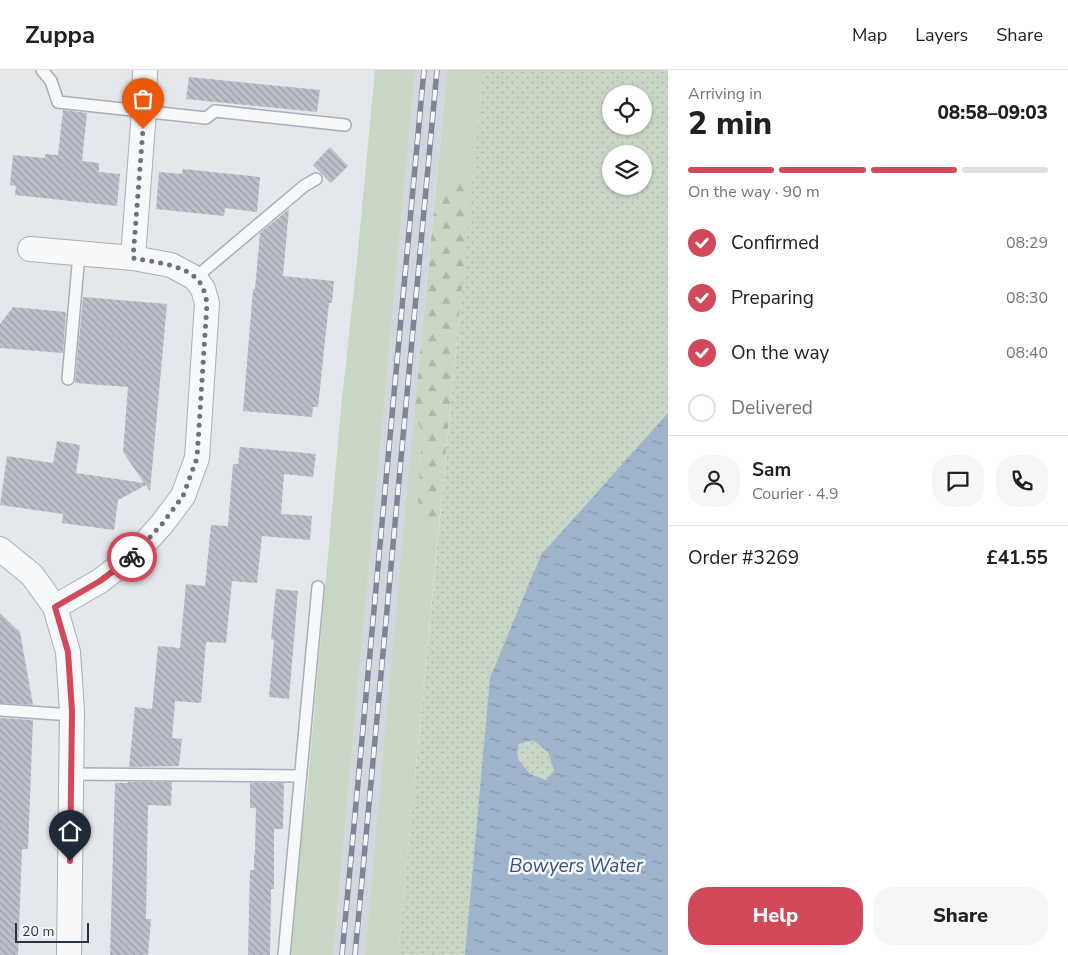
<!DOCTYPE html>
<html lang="en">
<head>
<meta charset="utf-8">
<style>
	:root { --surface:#fff; --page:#f6f6f6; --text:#202124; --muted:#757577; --line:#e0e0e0; --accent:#d1495b }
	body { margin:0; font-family:"Nunito Sans",sans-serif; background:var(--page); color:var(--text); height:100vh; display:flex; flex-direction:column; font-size:19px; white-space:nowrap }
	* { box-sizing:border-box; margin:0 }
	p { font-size:16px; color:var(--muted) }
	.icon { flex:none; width:28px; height:28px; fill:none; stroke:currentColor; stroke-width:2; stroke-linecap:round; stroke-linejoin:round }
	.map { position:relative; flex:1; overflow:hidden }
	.side { display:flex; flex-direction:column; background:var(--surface); width:400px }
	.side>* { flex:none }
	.controls { position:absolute; left:602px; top:15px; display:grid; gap:10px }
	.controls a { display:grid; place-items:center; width:50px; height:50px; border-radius:50%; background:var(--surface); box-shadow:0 1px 4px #0004; font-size:25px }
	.scale { position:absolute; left:15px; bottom:12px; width:74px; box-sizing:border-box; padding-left:5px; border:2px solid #2b3445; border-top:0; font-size:14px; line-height:18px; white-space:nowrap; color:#2b3445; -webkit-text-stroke:4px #f4f6f9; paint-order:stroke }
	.pin { position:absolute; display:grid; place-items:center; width:42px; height:42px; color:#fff; margin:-51px -21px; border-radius:50% 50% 50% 0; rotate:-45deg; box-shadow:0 0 5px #0007 }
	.pin .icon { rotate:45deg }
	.courier { position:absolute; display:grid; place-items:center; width:50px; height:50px; margin:-25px; border:4px solid #d1495b; border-radius:50%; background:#fff; color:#222; box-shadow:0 1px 6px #0007 }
	.overview em { font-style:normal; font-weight:800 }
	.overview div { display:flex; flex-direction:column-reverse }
	.overview { display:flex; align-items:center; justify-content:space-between; height:85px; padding:0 20px }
	h1 { font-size:32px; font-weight:800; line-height:38px }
	.bar { display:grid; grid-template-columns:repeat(4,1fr); gap:8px 5px; align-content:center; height:60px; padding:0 20px }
	.bar i { height:6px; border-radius:4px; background:var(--line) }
	.bar .on { background:var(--accent) }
	.bar p { grid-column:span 4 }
	.line { display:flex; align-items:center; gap:12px; padding:0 20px; border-top:1px solid var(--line) }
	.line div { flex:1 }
	.round { display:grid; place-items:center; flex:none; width:52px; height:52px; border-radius:20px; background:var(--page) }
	ol { padding:0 20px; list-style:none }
	li { display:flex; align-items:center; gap:15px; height:55px }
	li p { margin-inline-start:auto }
	li .icon { padding:5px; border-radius:50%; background:var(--accent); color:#fff; stroke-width:4 }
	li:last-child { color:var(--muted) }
	li i { width:28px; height:28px; border:2px solid var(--line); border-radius:50% }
	.button { display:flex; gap:10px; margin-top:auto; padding:10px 20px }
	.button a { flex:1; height:58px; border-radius:20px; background:var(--accent); color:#fff; font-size:20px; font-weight:800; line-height:58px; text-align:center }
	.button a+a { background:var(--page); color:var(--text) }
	header { display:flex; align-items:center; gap:30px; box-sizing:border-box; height:70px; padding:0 25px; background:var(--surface); border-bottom:1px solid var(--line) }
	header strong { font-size:24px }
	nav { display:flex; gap:28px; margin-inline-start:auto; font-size:18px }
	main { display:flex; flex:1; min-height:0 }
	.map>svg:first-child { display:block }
	.built { fill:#d2d6de }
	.green { fill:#c9d6c5 }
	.forest { fill:url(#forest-firs) }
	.park { fill:url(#park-dots); fill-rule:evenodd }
	.water { fill:url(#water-ripples); fill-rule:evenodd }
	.building { fill:url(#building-back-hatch) }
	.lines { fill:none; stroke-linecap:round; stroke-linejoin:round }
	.service-casing { stroke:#a9aeb7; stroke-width:14 }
	.minor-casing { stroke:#a9aeb7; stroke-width:26 }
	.service { stroke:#f7f8fa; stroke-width:11 }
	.minor { stroke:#f7f8fa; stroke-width:24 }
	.rail-casing { stroke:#7d8696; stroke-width:5.5 }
	.rail { stroke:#f4f6f9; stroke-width:4; stroke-dasharray:11; stroke-linecap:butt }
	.done { stroke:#6c737f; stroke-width:5; stroke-dasharray:0 9 }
	.route { stroke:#d1495b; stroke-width:6 }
	.labels { text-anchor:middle; stroke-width:5; stroke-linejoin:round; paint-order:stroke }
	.water-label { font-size:19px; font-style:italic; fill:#34527a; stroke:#f4f6f9 }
</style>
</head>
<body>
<header>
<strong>Zuppa</strong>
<nav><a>Map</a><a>Layers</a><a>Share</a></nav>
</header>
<main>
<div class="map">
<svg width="668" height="885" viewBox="0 0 668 885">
	<defs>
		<pattern id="forest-firs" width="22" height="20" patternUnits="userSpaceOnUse" patternTransform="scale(1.25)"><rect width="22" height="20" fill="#c9d6c5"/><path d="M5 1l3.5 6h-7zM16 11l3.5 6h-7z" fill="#adb8ab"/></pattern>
		<pattern id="park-dots" width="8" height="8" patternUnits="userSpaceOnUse" patternTransform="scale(1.25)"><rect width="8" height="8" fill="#c9d6c5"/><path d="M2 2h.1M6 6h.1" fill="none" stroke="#adb8ab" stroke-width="1.8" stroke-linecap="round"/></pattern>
		<pattern id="water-ripples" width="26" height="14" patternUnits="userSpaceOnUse" patternTransform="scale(1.25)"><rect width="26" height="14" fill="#9fb4cc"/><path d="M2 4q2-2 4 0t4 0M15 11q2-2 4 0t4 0" fill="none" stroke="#8293a7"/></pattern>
		<pattern id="building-back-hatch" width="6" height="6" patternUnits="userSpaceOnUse" patternTransform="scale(1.25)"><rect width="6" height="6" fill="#bbc0ca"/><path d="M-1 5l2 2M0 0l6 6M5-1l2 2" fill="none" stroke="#989da6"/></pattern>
	</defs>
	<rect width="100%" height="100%" fill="#e4e7ec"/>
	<!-- built -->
	<polygon class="built" points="415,0 447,0 418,305 403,481 365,885 333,885"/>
	<!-- green -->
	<g class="green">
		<polygon points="375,0 415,0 333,885 291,885 303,753 307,724 341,338 357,191"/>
		<polygon points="447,0 483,0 473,109 437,109"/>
		<polygon points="414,345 422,361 418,430 423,455 438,464 398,885 365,885"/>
	</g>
	<!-- forest -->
	<polygon class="forest" points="596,34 611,56 593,92 462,217 438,464 423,456 418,430 422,361 414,345 437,109 473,109 504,71"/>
	<!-- park -->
	<path class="park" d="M483 0H668V885H398ZM611 24H644V56H611ZM611 84H644V116H611Z"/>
	<!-- water -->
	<path class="water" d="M668 343V885H465L490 608 541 485ZM533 670 548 682 554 701 546 710 530 704 517 688 518 674Z"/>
	<!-- building -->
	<g class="building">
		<polygon points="189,7 320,20 317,42 186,29"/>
		<polygon points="63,40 87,43 82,91 99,93 99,102 120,104 117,136 15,125 16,116 10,115 13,85 45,88 45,84 58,85"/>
		<polygon points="330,77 348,96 331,113 313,95"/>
		<polygon points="183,99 260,107 257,142 225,138 224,146 156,139 159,102 182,104"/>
		<polygon points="289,139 283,206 334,211 332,233 329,233 318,337 313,337 312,347 243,341 253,219 255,219 260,163"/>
		<polygon points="83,227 167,234 150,421 146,415 118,430 114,460 62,453 63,444 0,435 7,386 53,393 57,371 80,375 76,403 144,413 123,382 128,317 75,313"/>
		<polygon points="13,237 66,242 63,283 0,278 0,254"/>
		<polygon points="240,377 316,384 313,407 284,404 281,444 312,446 310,470 262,466 257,513 232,511 226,573 206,572 201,633 175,631 172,668 182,669 179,696 129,697 135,637 152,639 158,576 180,578 186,514 205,516 211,455 228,456 233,394 238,394"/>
		<polygon points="276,519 298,521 289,629 269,627 274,570 271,569"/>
		<polygon points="0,543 20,562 33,635 0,633"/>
		<polygon points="0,648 33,650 28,779 22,779 18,885 0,885"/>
		<polygon points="128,712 172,712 171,736 148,735 146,849 151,849 148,885 110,885 115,713 128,713"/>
		<polygon points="250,713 284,713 283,759 274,759 274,819 271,819 270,885 248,885 250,800 254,800 254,784 255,784 256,738 250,738"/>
	</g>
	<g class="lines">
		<!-- service casing -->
		<g class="service-casing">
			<g id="service">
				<polyline points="42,0 51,11 58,32 206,48 215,41 345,55"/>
				<polyline points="195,208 304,116 316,109"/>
				<polyline points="68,309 79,184"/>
				<polyline points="0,640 72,645"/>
				<polyline points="71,704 300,706"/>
				<polyline points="284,885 318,517"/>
			</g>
		</g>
		<!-- minor casing -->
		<g class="minor-casing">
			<g id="minor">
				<polyline points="30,179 133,188 171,195 195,208 203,219 207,233 197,388 183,426 162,454 135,484 100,511 55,537"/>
				<polyline points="133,188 144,41 145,0"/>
				<polyline points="0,479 32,505 55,537 68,582 72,641 69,885"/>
			</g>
		</g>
		<!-- service -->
		<use href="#service" class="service"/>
		<!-- minor -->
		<use href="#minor" class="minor"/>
		<!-- rail casing -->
		<g class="rail-casing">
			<g id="rail">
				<polyline points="342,885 424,0"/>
				<polyline points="355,885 437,0"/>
			</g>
		</g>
		<!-- rail -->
		<use href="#rail" class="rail"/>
	</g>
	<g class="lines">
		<!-- done -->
		<path class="done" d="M132 487 162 454 183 426 197 388 207 233C205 224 203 214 196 208 181 194 152 192 133 188L143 59"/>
		<!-- route -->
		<polyline class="route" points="70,791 72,641 68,582 55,537 100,511 132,487"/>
	</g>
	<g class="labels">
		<!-- water labels -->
		<g class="water-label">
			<text x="576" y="802">Bowyers Water</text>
		</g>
	</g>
</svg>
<div class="controls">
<a><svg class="icon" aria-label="locate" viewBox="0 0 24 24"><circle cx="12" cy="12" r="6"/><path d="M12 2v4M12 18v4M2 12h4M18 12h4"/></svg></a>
<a><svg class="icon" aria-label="layers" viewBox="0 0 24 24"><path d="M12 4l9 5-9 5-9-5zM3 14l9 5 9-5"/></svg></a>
</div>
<div class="scale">20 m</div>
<div class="pin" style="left:143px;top:59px;background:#ea580c"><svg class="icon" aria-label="bag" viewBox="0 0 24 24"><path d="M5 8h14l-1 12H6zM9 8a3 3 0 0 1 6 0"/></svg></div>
<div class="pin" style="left:70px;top:791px;background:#1f2937"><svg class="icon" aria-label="home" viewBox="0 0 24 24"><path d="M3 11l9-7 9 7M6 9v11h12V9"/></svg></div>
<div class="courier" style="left:132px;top:487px"><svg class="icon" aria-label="bike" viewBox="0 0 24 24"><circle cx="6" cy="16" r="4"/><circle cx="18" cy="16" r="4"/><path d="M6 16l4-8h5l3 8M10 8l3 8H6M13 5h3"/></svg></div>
</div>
<section class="side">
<div class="overview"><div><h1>2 min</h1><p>Arriving in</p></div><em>08:58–09:03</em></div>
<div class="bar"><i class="on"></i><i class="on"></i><i class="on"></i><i></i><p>On the way · 90 m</p></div>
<ol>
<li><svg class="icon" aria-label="check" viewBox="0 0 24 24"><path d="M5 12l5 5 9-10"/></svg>Confirmed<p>08:29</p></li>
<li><svg class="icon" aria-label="check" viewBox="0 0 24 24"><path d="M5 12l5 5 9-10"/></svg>Preparing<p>08:30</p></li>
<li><svg class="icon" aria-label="check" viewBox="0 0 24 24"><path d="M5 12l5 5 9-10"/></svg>On the way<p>08:40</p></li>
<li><i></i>Delivered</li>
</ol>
<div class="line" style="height:90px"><a class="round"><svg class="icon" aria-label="person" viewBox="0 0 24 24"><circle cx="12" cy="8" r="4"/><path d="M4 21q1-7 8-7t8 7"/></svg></a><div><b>Sam</b><p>Courier · 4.9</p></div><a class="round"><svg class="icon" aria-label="chat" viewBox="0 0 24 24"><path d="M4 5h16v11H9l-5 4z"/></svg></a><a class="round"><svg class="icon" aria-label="phone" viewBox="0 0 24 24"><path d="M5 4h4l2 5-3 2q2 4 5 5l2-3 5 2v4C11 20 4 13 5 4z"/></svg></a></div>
<div class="line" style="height:65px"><div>Order #3269</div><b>£41.55</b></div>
<div class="button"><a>Help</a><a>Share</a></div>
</section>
</main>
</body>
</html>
